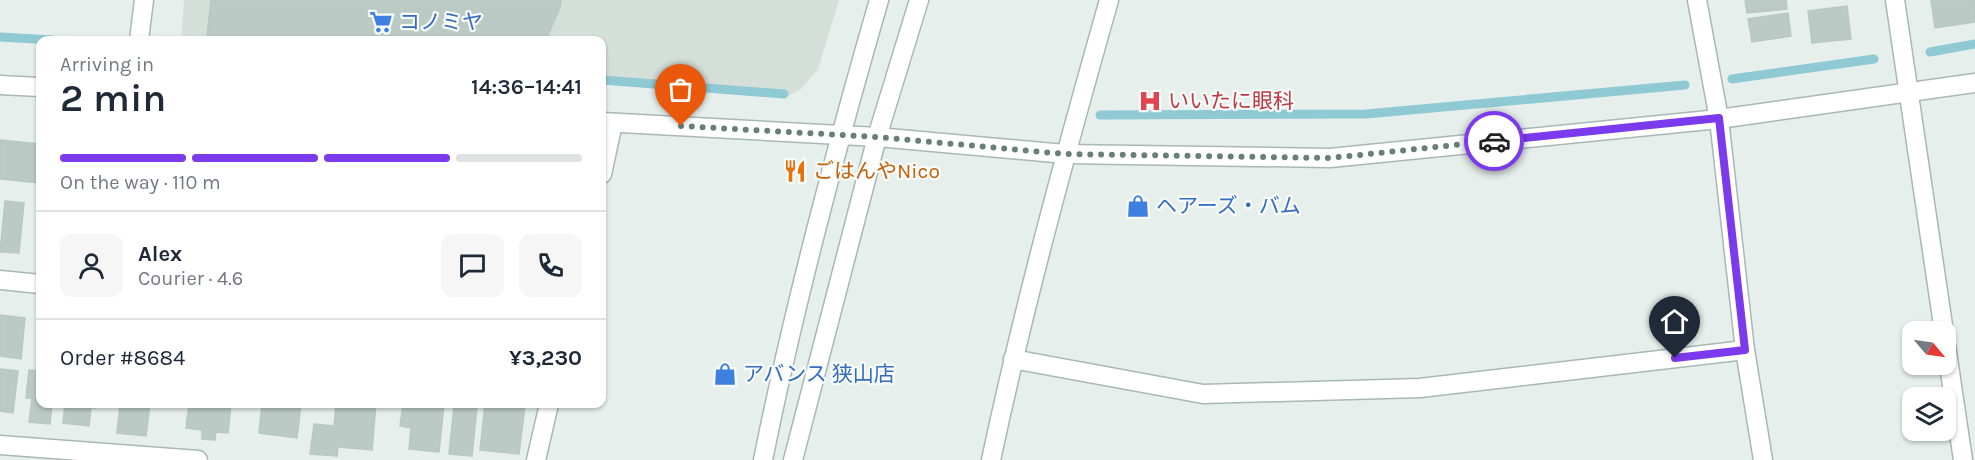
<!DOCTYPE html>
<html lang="en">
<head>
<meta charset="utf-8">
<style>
	:root { --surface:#fff; --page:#f6f6f7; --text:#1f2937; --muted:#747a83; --line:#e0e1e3; --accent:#7c3aed }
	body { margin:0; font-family:Karla,"Noto Sans JP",sans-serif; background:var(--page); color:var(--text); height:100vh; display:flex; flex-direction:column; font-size:22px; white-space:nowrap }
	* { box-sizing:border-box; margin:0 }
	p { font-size:20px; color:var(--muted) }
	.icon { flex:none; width:33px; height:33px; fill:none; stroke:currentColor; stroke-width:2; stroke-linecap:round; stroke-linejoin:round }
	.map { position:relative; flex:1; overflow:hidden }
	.side { position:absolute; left:36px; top:36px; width:570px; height:372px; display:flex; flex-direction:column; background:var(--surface); border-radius:12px; box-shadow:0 2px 4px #0004 }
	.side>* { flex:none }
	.needle { width:39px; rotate:119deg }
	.buttons { position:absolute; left:1902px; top:321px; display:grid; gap:12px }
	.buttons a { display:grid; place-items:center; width:54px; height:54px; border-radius:12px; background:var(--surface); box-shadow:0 2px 4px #0004; font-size:30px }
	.pin { position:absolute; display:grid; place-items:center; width:51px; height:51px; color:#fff; margin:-62px -26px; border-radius:50% 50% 50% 0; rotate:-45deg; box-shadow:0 0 6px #0007 }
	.pin .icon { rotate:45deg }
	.courier { position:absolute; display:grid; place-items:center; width:60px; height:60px; margin:-30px; border:4px solid #7c3aed; border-radius:50%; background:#fff; color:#222; box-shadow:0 2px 8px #0007 }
	.summary em { font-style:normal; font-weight:600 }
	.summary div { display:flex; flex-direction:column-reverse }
	.summary { display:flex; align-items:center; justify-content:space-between; height:102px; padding:0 24px }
	h1 { font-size:39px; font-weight:600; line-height:45px }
	.bar { display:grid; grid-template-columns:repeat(4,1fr); gap:9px 6px; align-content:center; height:72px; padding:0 24px }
	.bar i { height:8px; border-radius:4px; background:var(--line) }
	.bar .selected { background:var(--accent) }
	.bar p { grid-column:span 4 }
	.line { display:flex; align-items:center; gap:15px; padding:0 24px; border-top:2px solid var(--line) }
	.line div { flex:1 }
	.round { display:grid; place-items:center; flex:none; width:63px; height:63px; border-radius:12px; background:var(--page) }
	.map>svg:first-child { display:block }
	.built { fill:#d4dfda }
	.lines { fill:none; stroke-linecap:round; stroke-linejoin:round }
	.stream { stroke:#8ec9d4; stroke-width:9 }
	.building { fill:#bbcac4; stroke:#b8c9c2; stroke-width:1.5 }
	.minor-casing { stroke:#a8b8b2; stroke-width:21 }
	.minor { stroke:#fff; stroke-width:18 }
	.done { stroke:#687f78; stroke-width:6; stroke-dasharray:0 10.8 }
	.route { stroke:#7c3aed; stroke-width:8 }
	.labels { text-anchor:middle; stroke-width:4.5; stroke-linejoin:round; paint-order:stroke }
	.shop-label { font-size:21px; fill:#366cbe; stroke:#f7fbf9; text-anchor:start }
	.health-label { font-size:21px; fill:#be3a42; stroke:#f7fbf9; text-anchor:start }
	.food-label { font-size:21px; fill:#c56008; stroke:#f7fbf9; text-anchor:start }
</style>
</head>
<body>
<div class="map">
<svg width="1975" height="460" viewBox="0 0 1975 460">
	<rect width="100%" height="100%" fill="#e6efeb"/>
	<!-- built -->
	<polygon class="built" points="184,0 839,0 818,69 801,89 788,96 602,84 602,40 181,40"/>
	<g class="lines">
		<!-- stream -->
		<g class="stream">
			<polyline points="0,37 53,40"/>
			<polyline points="1930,52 1975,44"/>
			<polyline points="1732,79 1874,59"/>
			<polyline points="602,80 784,94"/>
			<polyline points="1100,115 1366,114 1685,85"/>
		</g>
	</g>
	<!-- building -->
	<g class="building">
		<polygon points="211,0 561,0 560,7 546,40 278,40 207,36"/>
		<polygon points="1745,0 1786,0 1787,9 1747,13"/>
		<polygon points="1931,0 1975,0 1975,22 1935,28"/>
		<polygon points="1847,6 1851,39 1812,43 1808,11"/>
		<polygon points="1788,13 1791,36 1752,42 1748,19"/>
		<polygon points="0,140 40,144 40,183 0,179"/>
		<polygon points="5,201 24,203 19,253 0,252"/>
		<polygon points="0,315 25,318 21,359 0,356"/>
		<polygon points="0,369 18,371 13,413 0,411"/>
		<polygon points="29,370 40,371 40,404 52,404 50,424 29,422 32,398 26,398"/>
		<polygon points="58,404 95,404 95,408 91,407 89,426 63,423 65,404"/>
		<polygon points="120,404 150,404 146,436 117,433"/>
		<polygon points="189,404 231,404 228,433 216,432 215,440 202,439 202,430 186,428"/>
		<polygon points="262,404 301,404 297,438 259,433"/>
		<polygon points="336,404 376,404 372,450 338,447 337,456 310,454 314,424 334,426"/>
		<polygon points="403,404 444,404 439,452 409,449 411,428 400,426"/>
		<polygon points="485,404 525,406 519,454 480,450"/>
		<polygon points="454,406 477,408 472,456 449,454"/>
	</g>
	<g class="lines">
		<!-- minor casing -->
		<g class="minor-casing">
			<g id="minor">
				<polyline points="1697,0 1719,119 1745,350"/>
				<polyline points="1895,0 1944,332"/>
				<polyline points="139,40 144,0"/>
				<polyline points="0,85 40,87"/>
				<polyline points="602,122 877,137 1065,154 1330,158 1719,119 1975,83"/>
				<polyline points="602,174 613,123"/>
				<polyline points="0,280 40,284"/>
				<polyline points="1946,345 1963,460"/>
				<polyline points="1013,359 1203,394 1420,388 1745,350 1763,460"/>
				<polyline points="0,445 198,460"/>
				<polyline points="536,460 549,404"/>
				<path d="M763 460C794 305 835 152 879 0"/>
				<polyline points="793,460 877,137 919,0"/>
				<path d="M991 460C1024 305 1066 152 1109 0"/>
			</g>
		</g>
		<!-- minor -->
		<use href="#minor" class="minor"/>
	</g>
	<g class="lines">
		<!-- done -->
		<polyline class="done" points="681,126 877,137 1065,154 1330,158 1494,141"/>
		<!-- route -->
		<polyline class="route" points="1494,141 1719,118 1745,350 1675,358"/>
	</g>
	<!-- icons -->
	<defs>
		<g id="supermarket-bare" transform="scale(1.8)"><path d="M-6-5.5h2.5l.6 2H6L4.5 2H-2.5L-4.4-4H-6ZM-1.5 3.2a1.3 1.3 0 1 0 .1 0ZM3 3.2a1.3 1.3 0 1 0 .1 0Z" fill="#3f7fe0" stroke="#f7fbf9" stroke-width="2.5" paint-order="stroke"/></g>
		<g id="hospital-bare" transform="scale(1.8)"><path d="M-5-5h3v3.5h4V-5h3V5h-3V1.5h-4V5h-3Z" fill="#e0444e" stroke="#f7fbf9" stroke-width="2.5" paint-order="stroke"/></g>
		<g id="restaurant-bare" transform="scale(1.8)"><path d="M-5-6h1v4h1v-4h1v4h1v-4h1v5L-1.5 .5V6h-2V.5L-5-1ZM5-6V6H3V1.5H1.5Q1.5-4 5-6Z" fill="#e8710a" stroke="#f7fbf9" stroke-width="2.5" paint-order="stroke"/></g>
		<g id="shop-bare" transform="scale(1.8)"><path d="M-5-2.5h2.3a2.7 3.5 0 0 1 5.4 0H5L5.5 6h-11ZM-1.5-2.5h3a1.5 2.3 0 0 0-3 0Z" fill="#3f7fe0" stroke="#f7fbf9" stroke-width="2.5" paint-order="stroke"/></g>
	</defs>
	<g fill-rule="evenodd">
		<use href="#supermarket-bare" x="381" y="22"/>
		<use href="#hospital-bare" x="1150" y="101"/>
		<use href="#restaurant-bare" x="795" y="171"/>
		<use href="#shop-bare" x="1138" y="206"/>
		<use href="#shop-bare" x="725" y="374"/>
	</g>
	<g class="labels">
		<!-- shop labels -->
		<g class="shop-label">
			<text x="399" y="29">コノミヤ</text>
			<text x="1156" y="213">ヘアーズ・バム</text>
			<text x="743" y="381">アバンス 狭山店</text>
		</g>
		<!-- health labels -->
		<g class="health-label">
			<text x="1168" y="108">いいたに眼科</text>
		</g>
		<!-- food labels -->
		<g class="food-label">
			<text x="813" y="178">ごはんやNico</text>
		</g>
	</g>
</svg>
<div class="buttons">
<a><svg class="needle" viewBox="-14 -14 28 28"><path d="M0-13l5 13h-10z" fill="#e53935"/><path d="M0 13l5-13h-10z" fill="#747a83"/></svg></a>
<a><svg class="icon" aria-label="layers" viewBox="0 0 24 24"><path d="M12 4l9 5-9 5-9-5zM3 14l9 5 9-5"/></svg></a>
</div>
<div class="pin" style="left:681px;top:126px;background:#ea580c"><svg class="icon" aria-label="bag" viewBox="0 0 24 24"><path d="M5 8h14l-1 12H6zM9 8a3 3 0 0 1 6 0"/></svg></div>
<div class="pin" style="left:1675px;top:358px;background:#1f2937"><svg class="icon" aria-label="home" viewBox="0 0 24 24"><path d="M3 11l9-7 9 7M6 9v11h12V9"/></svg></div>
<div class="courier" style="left:1494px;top:141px"><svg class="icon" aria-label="car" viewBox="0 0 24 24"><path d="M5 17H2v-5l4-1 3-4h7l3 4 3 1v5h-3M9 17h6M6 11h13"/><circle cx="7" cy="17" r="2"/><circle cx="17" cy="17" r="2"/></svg></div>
<section class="side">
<div class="summary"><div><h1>2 min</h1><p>Arriving in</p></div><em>14:36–14:41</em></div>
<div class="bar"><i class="selected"></i><i class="selected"></i><i class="selected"></i><i></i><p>On the way · 110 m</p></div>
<div class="line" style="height:108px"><a class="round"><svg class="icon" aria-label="person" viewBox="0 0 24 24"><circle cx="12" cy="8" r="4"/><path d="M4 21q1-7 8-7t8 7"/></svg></a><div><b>Alex</b><p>Courier · 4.6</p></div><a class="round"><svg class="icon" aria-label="chat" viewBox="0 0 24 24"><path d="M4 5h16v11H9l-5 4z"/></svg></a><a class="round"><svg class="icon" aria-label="phone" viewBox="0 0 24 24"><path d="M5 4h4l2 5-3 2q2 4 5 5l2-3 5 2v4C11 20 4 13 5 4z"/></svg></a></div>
<div class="line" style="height:78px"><div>Order #8684</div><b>¥3,230</b></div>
</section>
</div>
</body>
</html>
